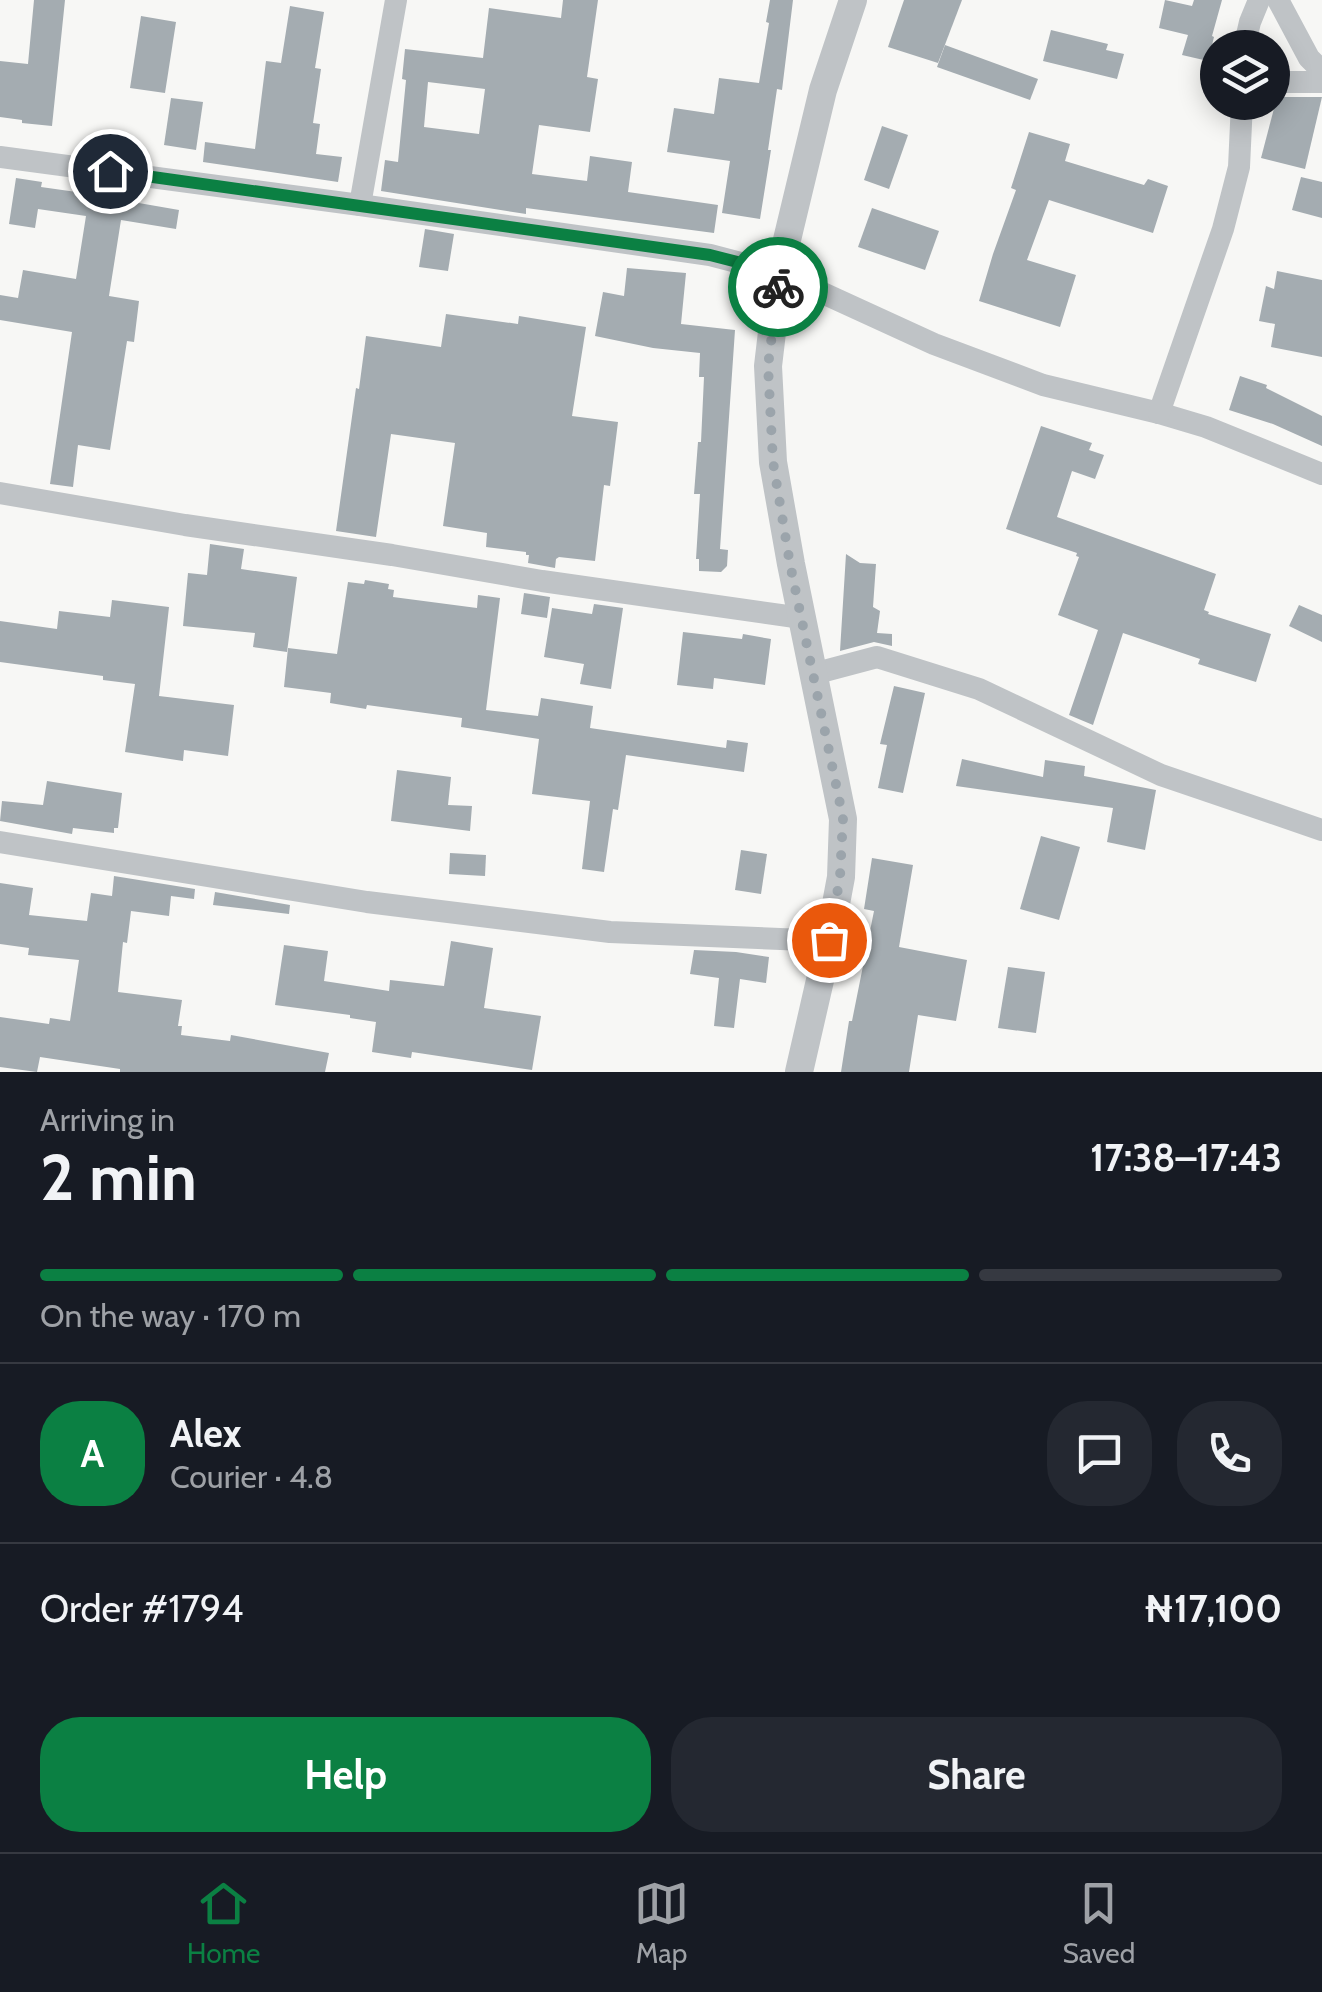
<!DOCTYPE html>
<html lang="en">
<head>
<meta charset="utf-8">
<style>
	:root { --surface:#171b24; --page:#242831; --text:#f1f3f6; --muted:#9ea1a6; --line:#363941; --accent:#0b8043 }
	body { margin:0; font-family:Cabin,sans-serif; background:var(--page); color:var(--text); height:100vh; display:flex; flex-direction:column; font-size:38px; white-space:nowrap }
	* { box-sizing:border-box; margin:0 }
	p { font-size:32px; color:var(--muted) }
	.icon { flex:none; width:55px; height:55px; fill:none; stroke:currentColor; stroke-width:2; stroke-linecap:round; stroke-linejoin:round }
	.map { position:relative; height:1072px; overflow:hidden }
	.panel { display:flex; flex-direction:column; background:var(--surface); flex:1 }
	.panel>* { flex:none }
	.fabs { position:absolute; left:1200px; top:30px; display:grid; gap:20px }
	.fabs a { display:grid; place-items:center; width:90px; height:90px; border-radius:50%; background:var(--surface); box-shadow:0 5px 25px #0003; font-size:50px }
	.pin { position:absolute; display:grid; place-items:center; width:85px; height:85px; color:#fff; margin:-42px; border:5px solid #fff; border-radius:50%; box-shadow:0 2px 10px #0007 }
	.courier { position:absolute; display:grid; place-items:center; width:100px; height:100px; margin:-50px; border:8px solid #0b8043; border-radius:50%; background:#fff; color:#222; box-shadow:0 2px 12px #0007 }
	.head em { font-style:normal; font-weight:800 }
	.head div { display:flex; flex-direction:column-reverse }
	.head { display:flex; align-items:center; justify-content:space-between; height:170px; padding:0 40px }
	h1 { font-size:65px; font-weight:800; line-height:75px }
	.bar { display:grid; grid-template-columns:repeat(4,1fr); gap:15px 10px; align-content:center; height:120px; padding:0 40px }
	.bar i { height:12px; border-radius:8px; background:var(--line) }
	.bar .on { background:var(--accent) }
	.bar p { grid-column:span 4 }
	.line { display:flex; align-items:center; gap:25px; padding:0 40px; border-top:2px solid var(--line) }
	.line div { flex:1 }
	.round { display:grid; place-items:center; flex:none; width:105px; height:105px; border-radius:40px; background:var(--page) }
	.primary-button { display:flex; gap:20px; margin-top:auto; padding:20px 40px }
	.primary-button a { flex:1; height:115px; border-radius:40px; background:var(--accent); color:#fff; font-size:40px; font-weight:800; line-height:115px; text-align:center }
	.primary-button a+a { background:var(--page); color:var(--text) }
	.menu { display:flex; justify-content:space-around; align-items:center; height:140px; border-top:2px solid var(--line); background:var(--surface); font-size:28px; color:var(--muted) }
	.menu a { display:grid; justify-items:center; gap:5px }
	.menu .on { color:var(--accent) }
	.map>svg:first-child { display:block }
	.building { fill:#a4acb1; fill-rule:evenodd }
	.lines { fill:none; stroke-linecap:round; stroke-linejoin:round }
	.minor { stroke:#bfc3c6; stroke-width:22 }
	.tertiary { stroke:#bfc3c6; stroke-width:28 }
	.done { stroke:#9ba4ab; stroke-width:10; stroke-dasharray:0 18 }
	.route { stroke:#0b8043; stroke-width:12 }
</style>
</head>
<body>
<div class="map">
<svg width="1322" height="1072" viewBox="0 0 1322 1072">
	<rect width="100%" height="100%" fill="#f7f7f5"/>
	<!-- building -->
	<g class="building">
		<polygon points="34,0 65,0 52,126 22,123 22,120 0,117 0,61 28,64"/>
		<path d="M563 0H598L587 77 598 79 590 132 539 125 532 174 587 181 590 156 632 162 628 192 718 205 714 233 526 208V214L381 191 385 160 398 162 406 80 402 79 405 49 483 58 489 8 561 18ZM428 82 485 89 479 134 424 127Z"/>
		<polygon points="770,0 793,0 782,90 777,89 768,150 771,150 760,219 722,213 730,161 667,152 674,108 714,114 719,78 759,83 769,23 766,22"/>
		<polygon points="904,0 962,0 938,63 888,47"/>
		<polygon points="1165,0 1192,6 1194,0 1222,0 1212,36 1214,37 1208,61 1182,55 1188,35 1159,28"/>
		<polygon points="290,6 324,12 315,68 321,69 313,123 320,124 316,154 342,157 338,182 203,162 205,142 255,149 266,61 281,63"/>
		<polygon points="141,16 176,22 165,93 130,88"/>
		<polygon points="1051,30 1108,44 1106,50 1124,54 1117,79 1043,61"/>
		<polygon points="945,45 1038,79 1030,100 937,67"/>
		<polygon points="1277,97 1322,97 1305,169 1261,158"/>
		<polygon points="171,98 203,102 196,150 164,145"/>
		<polygon points="882,126 908,135 889,189 864,180"/>
		<polygon points="1029,132 1070,144 1065,161 1144,185 1148,179 1168,186 1153,233 1049,200 1027,260 1076,275 1060,327 979,301 993,254 1016,190 1011,188"/>
		<polygon points="1301,177 1322,182 1322,218 1292,210"/>
		<polygon points="16,178 42,182 41,187 133,200 133,202 179,210 176,229 121,220 109,296 139,301 134,342 127,341 110,450 78,445 73,487 50,484 72,332 0,320 0,295 18,298 23,270 76,279 86,216 38,209 35,228 9,224"/>
		<polygon points="872,208 939,231 925,270 858,247"/>
		<polygon points="425,229 454,234 448,271 419,267"/>
		<polygon points="627,268 686,273 681,324 735,330 720,549 728,550 727,566 721,572 699,571 699,559 696,559 700,494 694,494 698,442 701,442 704,377 699,377 700,353 653,348 595,336 603,292 624,296"/>
		<polygon points="1277,271 1322,280 1322,357 1271,347 1275,324 1259,321 1266,286 1274,289"/>
		<polygon points="446,314 518,324 519,316 586,327 572,416 618,422 610,486 604,485 595,561 559,557 556,559 555,568 528,563 529,555 526,555 526,552 486,547 487,533 443,526 455,443 391,434 376,537 336,531 356,388 359,389 366,336 441,347"/>
		<polygon points="1240,376 1267,385 1266,388 1322,416 1322,446 1273,424 1229,410"/>
		<polygon points="1041,426 1092,443 1089,450 1104,455 1095,479 1072,471 1057,517 1216,574 1204,610 1209,612 1208,614 1271,634 1256,682 1198,664 1200,659 1123,633 1093,725 1069,715 1098,630 1058,615 1079,557 1076,556 1077,553 1006,529"/>
		<polygon points="210,544 244,549 241,569 297,577 287,652 253,647 255,633 183,626 188,573 207,575"/>
		<polygon points="846,554 860,563 876,564 873,607 880,611 877,633 892,634 892,646 874,642 840,651"/>
		<polygon points="365,580 389,584 388,589 394,590 393,597 477,608 478,595 500,598 486,710 538,716 541,698 593,706 590,728 726,748 727,740 748,743 744,772 626,755 618,810 613,809 604,872 582,869 590,801 532,794 539,739 461,727 462,718 367,705 366,709 330,703 331,693 284,687 288,648 337,654 348,582 364,584"/>
		<polygon points="524,593 550,597 547,618 521,614"/>
		<polygon points="112,600 169,607 159,696 234,705 228,756 184,750 183,761 125,752 135,684 103,680 103,676 0,662 0,621 57,629 59,611 110,617"/>
		<polygon points="594,604 623,608 611,689 580,684 584,664 544,657 552,608 592,614"/>
		<polygon points="1299,605 1322,615 1322,642 1289,626"/>
		<polygon points="683,632 742,639 743,634 771,639 765,685 714,678 713,689 677,685"/>
		<polygon points="894,686 925,693 903,793 878,788 887,745 880,744"/>
		<polygon points="962,759 1043,777 1045,760 1085,766 1084,776 1156,790 1145,850 1107,842 1113,808 956,786"/>
		<polygon points="397,770 451,777 448,805 472,806 470,831 391,821"/>
		<polygon points="47,781 122,793 118,828 114,828 114,833 73,828 72,834 0,821 2,801 43,805"/>
		<polygon points="1041,836 1080,847 1059,920 1020,909"/>
		<polygon points="741,850 767,854 761,894 735,890"/>
		<polygon points="450,853 486,855 485,876 449,874"/>
		<polygon points="872,858 913,865 899,947 967,960 956,1021 918,1015 909,1072 841,1072 849,1021 852,1021 874,911 864,909"/>
		<polygon points="114,876 195,889 194,899 171,896 169,916 131,911 127,943 123,942 118,992 182,1000 178,1026 182,1026 181,1035 230,1041 231,1035 329,1053 325,1072 120,1072 120,1069 40,1057 37,1072 0,1067 0,1017 49,1024 50,1018 70,1021 79,960 28,955 29,948 0,944 0,883 33,888 29,915 87,921 91,893 112,896"/>
		<polygon points="215,892 290,905 289,914 213,905"/>
		<polygon points="451,941 493,948 484,1008 541,1016 532,1070 412,1052 411,1058 372,1052 376,1022 350,1018 350,1015 275,1005 284,945 328,951 324,981 389,991 390,980 444,986"/>
		<polygon points="694,950 736,952 769,957 766,983 740,979 734,1028 714,1026 719,978 690,974"/>
		<polygon points="1008,967 1045,972 1036,1033 998,1028"/>
	</g>
	<g class="lines">
		<!-- minor -->
		<g class="minor">
			<polyline points="1278,0 1309,58 1322,71"/>
			<polyline points="1244,48 1250,22 1259,0"/>
			<polyline points="1272,82 1322,82"/>
			<polyline points="0,157 360,205 710,255 779,273 934,344 1043,385 1159,413 1206,427 1322,474"/>
			<polyline points="360,205 396,0"/>
			<polyline points="1159,413 1223,229 1239,167 1242,102"/>
			<polyline points="0,493 185,525 392,555 542,581 802,618"/>
			<polyline points="813,674 877,657 979,689 1161,775 1322,830"/>
			<polyline points="0,842 367,902 610,932 829,941"/>
		</g>
		<!-- tertiary -->
		<polyline class="tertiary" points="799,1072 829,941 841,877 843,819 791,564 773,462 768,366 779,273 823,90 853,0"/>
	</g>
	<g class="lines">
		<!-- done -->
		<polyline class="done" points="778,287 768,366 773,462 790,564 843,818 840,877 829,940"/>
		<!-- route -->
		<polyline class="route" points="110,171 710,255 780,273 778,287"/>
	</g>
</svg>
<div class="fabs">
<a><svg class="icon" aria-label="layers" viewBox="0 0 24 24"><path d="M12 4l9 5-9 5-9-5zM3 14l9 5 9-5"/></svg></a>
</div>
<div class="pin" style="left:829px;top:940px;background:#ea580c"><svg class="icon" aria-label="bag" viewBox="0 0 24 24"><path d="M5 8h14l-1 12H6zM9 8a3 3 0 0 1 6 0"/></svg></div>
<div class="pin" style="left:110px;top:171px;background:#1f2937"><svg class="icon" aria-label="home" viewBox="0 0 24 24"><path d="M3 11l9-7 9 7M6 9v11h12V9"/></svg></div>
<div class="courier" style="left:778px;top:287px"><svg class="icon" aria-label="bike" viewBox="0 0 24 24"><circle cx="6" cy="16" r="4"/><circle cx="18" cy="16" r="4"/><path d="M6 16l4-8h5l3 8M10 8l3 8H6M13 5h3"/></svg></div>
</div>
<section class="panel">
<div class="head"><div><h1>2 min</h1><p>Arriving in</p></div><em>17:38–17:43</em></div>
<div class="bar"><i class="on"></i><i class="on"></i><i class="on"></i><i></i><p>On the way · 170 m</p></div>
<div class="line" style="height:180px"><b class="round" style="background:var(--accent);color:#fff">A</b><div><b>Alex</b><p>Courier · 4.8</p></div><a class="round"><svg class="icon" aria-label="chat" viewBox="0 0 24 24"><path d="M4 5h16v11H9l-5 4z"/></svg></a><a class="round"><svg class="icon" aria-label="phone" viewBox="0 0 24 24"><path d="M5 4h4l2 5-3 2q2 4 5 5l2-3 5 2v4C11 20 4 13 5 4z"/></svg></a></div>
<div class="line" style="height:130px"><div>Order #1794</div><b>₦17,100</b></div>
<div class="primary-button"><a>Help</a><a>Share</a></div>
</section>
<nav class="menu">
<a class="on"><svg class="icon" aria-label="home" viewBox="0 0 24 24"><path d="M3 11l9-7 9 7M6 9v11h12V9"/></svg>Home</a>
<a><svg class="icon" aria-label="map" viewBox="0 0 24 24"><path d="M3 6l6-2 6 2 6-2v14l-6 2-6-2-6 2zM9 4v14M15 6v14"/></svg>Map</a>
<a><svg class="icon" aria-label="saved" viewBox="0 0 24 24"><path d="M7 4h10v16l-5-4-5 4z"/></svg>Saved</a>
</nav>
</body>
</html>
